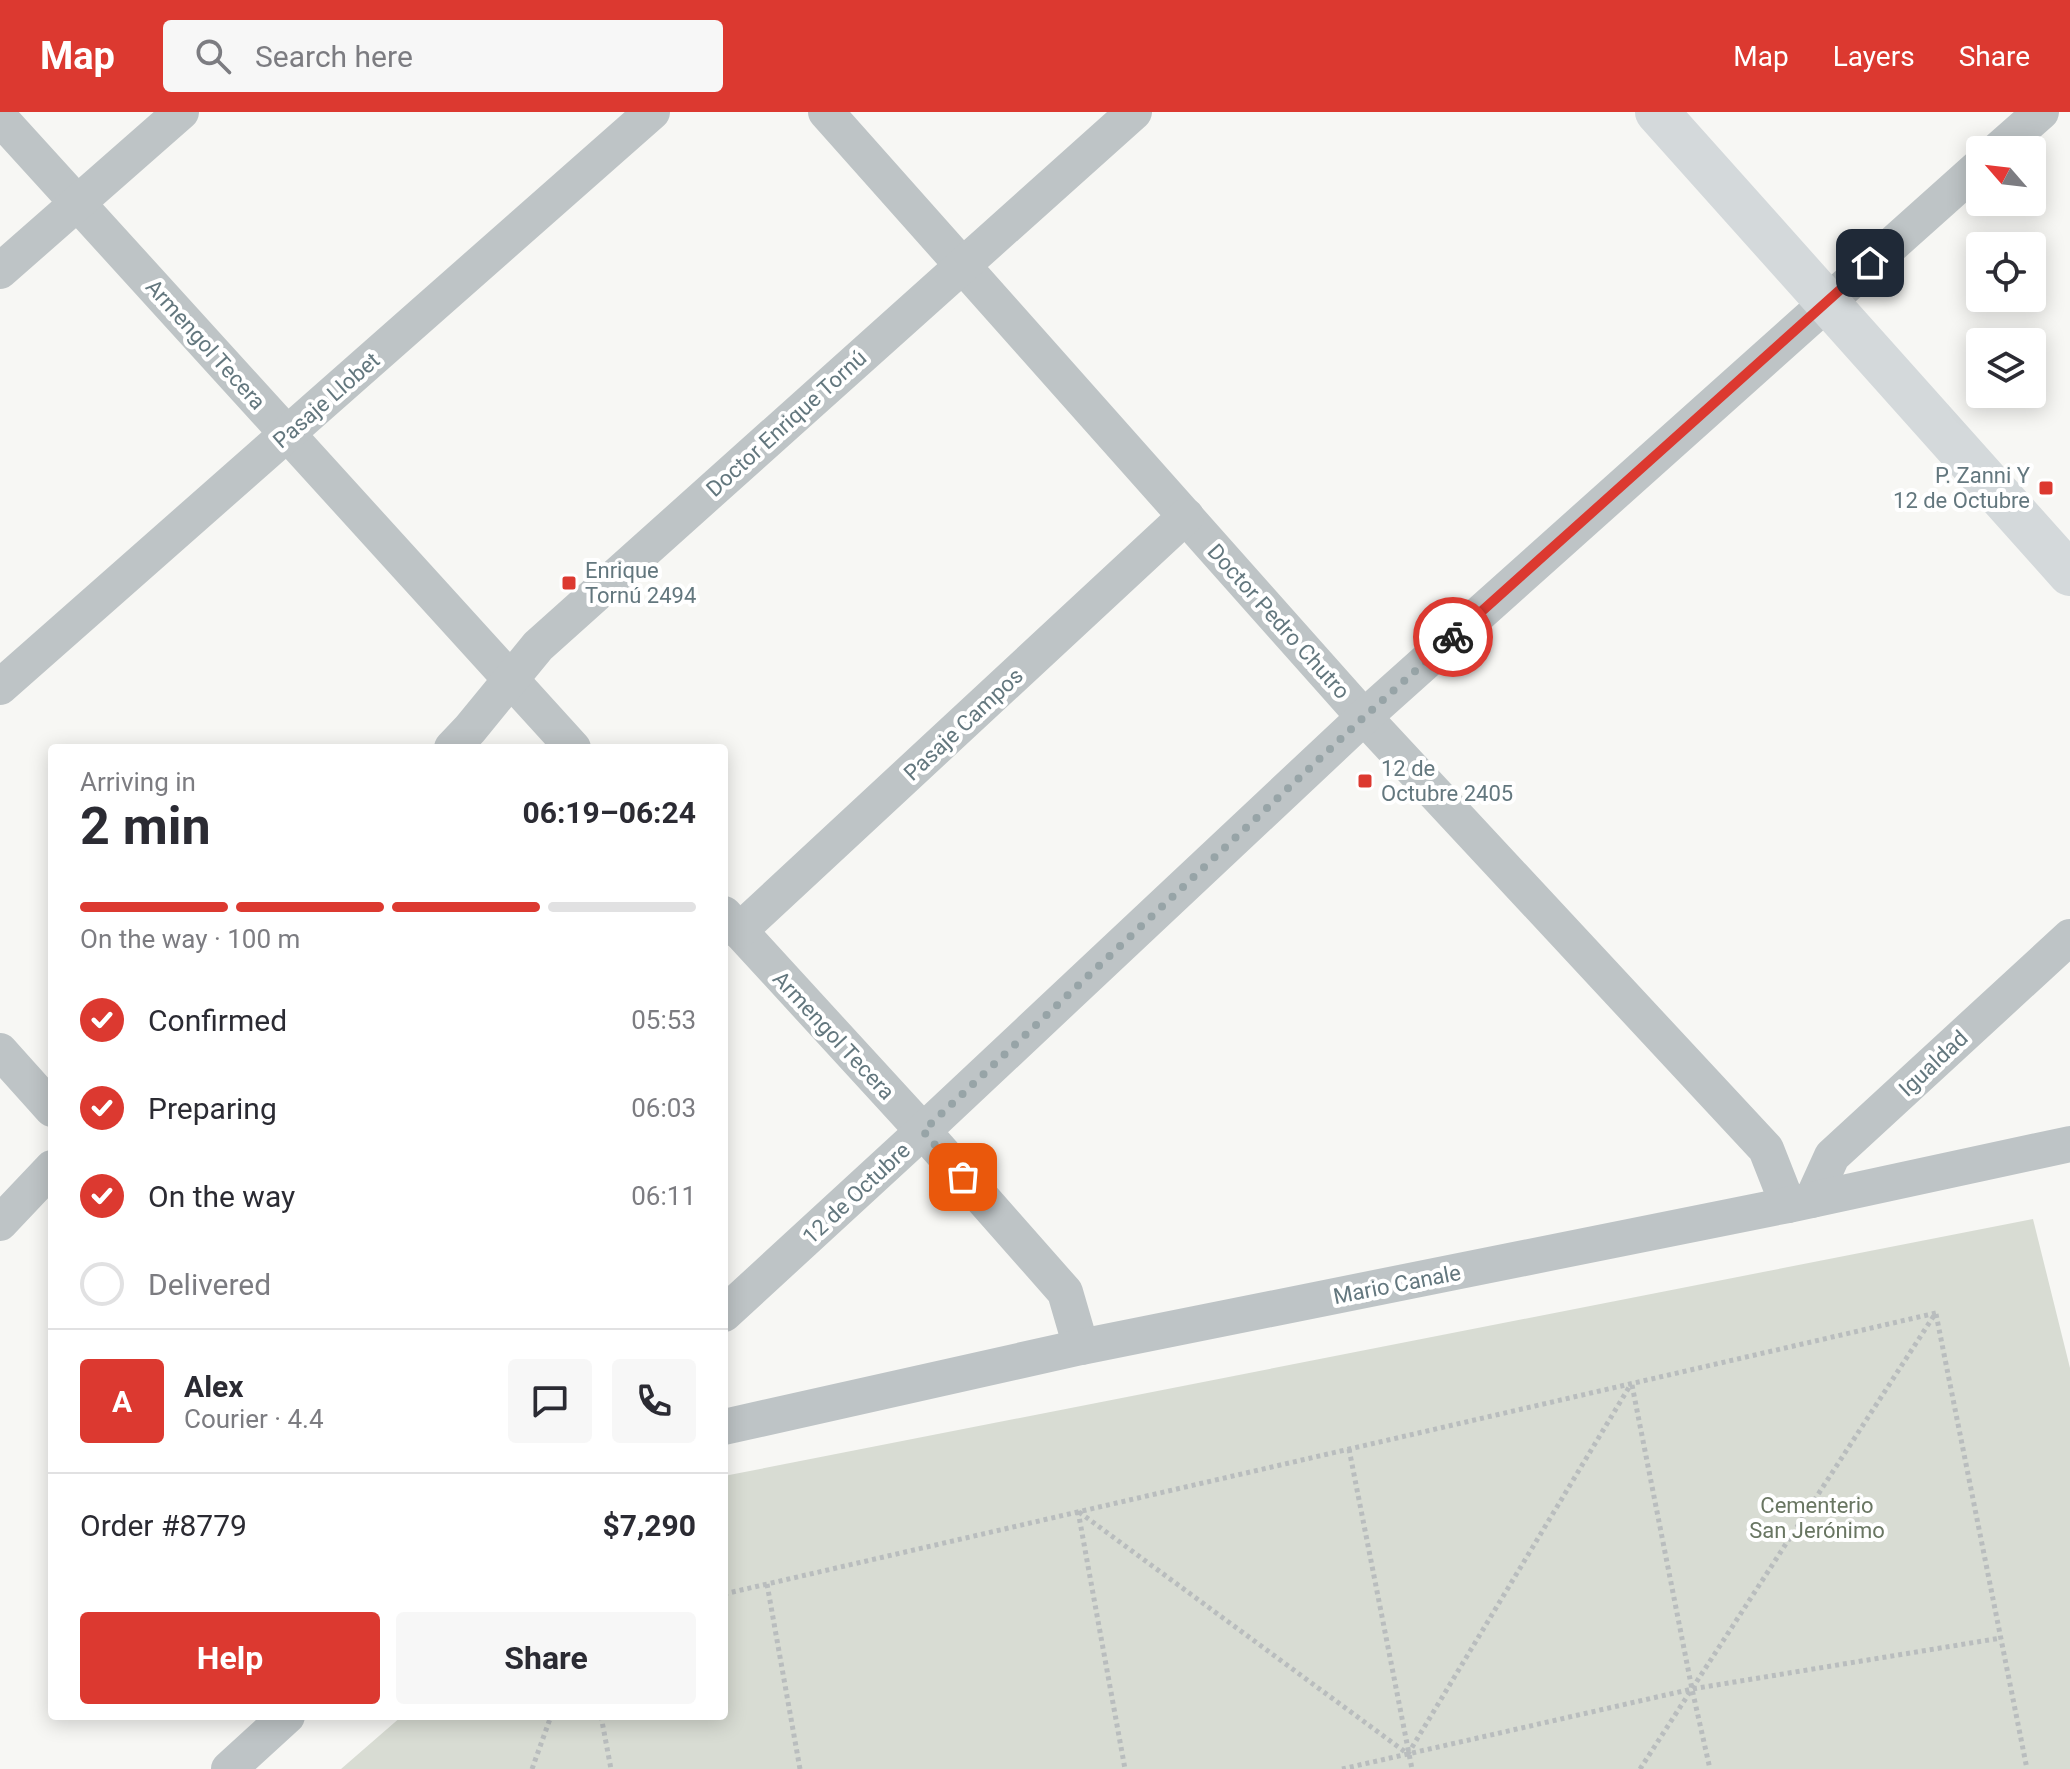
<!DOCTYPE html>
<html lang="en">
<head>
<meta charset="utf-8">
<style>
	:root { --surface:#fff; --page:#f7f7f7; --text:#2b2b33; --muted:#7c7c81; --line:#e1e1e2; --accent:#dc3930 }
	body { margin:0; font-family:Roboto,sans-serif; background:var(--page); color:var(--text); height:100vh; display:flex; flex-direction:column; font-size:30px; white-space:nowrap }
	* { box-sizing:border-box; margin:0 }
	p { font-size:26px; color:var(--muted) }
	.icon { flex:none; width:44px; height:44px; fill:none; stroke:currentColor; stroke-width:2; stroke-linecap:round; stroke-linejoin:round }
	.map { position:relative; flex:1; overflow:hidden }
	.panel { position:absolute; left:48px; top:632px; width:680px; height:976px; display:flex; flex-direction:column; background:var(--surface); border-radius:8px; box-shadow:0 4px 20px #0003 }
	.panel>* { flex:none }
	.needle { width:52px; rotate:298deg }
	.tools { position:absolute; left:1966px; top:24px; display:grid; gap:16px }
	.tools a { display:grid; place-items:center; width:80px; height:80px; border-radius:8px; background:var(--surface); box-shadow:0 4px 20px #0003; font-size:40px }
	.pin { position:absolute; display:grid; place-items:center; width:68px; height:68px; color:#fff; margin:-34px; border-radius:16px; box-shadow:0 4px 12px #0006 }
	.courier { position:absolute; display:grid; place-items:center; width:80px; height:80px; margin:-40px; border:6px solid #dc3930; border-radius:50%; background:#fff; color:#222; box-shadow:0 2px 10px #0007 }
	.head em { font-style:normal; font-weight:700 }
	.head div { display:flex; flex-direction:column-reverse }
	.head { display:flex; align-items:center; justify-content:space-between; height:136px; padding:0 32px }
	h1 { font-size:52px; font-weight:700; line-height:60px }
	.bar { display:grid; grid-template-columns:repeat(4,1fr); gap:12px 8px; align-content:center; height:96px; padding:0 32px }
	.bar i { height:10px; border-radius:6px; background:var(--line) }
	.bar .active { background:var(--accent) }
	.bar p { grid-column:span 4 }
	.line { display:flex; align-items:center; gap:20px; padding:0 32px; border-top:2px solid var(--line) }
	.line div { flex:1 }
	.round { display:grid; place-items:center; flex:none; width:84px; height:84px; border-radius:8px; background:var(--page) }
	ol { padding:0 32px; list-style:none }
	li { display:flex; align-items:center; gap:24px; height:88px }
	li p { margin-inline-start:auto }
	li .icon { padding:8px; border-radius:50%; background:var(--accent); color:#fff; stroke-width:4 }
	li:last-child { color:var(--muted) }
	li i { width:44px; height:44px; border:4px solid var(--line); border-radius:50% }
	.primary-button { display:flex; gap:16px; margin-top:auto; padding:16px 32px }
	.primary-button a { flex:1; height:92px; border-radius:8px; background:var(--accent); color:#fff; font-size:32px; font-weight:700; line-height:92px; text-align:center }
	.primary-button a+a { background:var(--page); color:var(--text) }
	header { display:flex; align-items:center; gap:48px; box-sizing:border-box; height:112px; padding:0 40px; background:var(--accent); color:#fff }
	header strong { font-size:38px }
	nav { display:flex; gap:44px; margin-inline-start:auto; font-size:28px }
	.search { width:560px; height:72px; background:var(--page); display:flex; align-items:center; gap:20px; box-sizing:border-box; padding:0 28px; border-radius:8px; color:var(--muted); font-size:30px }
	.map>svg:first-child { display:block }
	.green { fill:#d8dcd3 }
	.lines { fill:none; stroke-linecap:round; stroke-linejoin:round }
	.path { stroke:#b9bdbe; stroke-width:5; stroke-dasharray:4 4; stroke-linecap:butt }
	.street { stroke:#bec4c6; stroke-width:36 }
	.secondary { stroke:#d4d9db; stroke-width:44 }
	.done { stroke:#97a4a7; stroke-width:8; stroke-dasharray:0 14.4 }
	.route { stroke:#dc3930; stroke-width:10 }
	.poi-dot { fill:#dc3930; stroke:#fff; stroke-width:3 }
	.labels { text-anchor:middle; stroke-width:8; stroke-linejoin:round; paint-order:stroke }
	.street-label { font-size:22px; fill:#63777e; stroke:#fff }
	.poi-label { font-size:22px; fill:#63777e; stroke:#fff; text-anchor:start }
	.park-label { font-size:22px; fill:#697662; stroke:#fff }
</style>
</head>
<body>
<header>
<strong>Map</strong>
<div class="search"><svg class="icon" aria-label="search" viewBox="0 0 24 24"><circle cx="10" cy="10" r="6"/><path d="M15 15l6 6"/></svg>Search here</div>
<nav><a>Map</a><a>Layers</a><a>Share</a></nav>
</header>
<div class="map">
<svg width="2070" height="1657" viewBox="0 0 2070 1657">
	<rect width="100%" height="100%" fill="#f7f7f4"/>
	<!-- green -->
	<polygon class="green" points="2033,1107 2070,1256 2070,1657 341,1657 402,1604 724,1604 724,1364"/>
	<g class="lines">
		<!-- path -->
		<g class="path">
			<polyline points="1936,1202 2027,1657"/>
			<polyline points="1632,1273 1692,1577 1710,1657"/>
			<polyline points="1349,1337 1412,1657"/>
			<polyline points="1078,1399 1125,1657"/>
			<polyline points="1079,1400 1408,1642 1631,1272"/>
			<polyline points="767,1472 800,1657"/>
			<polyline points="724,1482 1936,1201"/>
			<polyline points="601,1604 611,1657"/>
			<polyline points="532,1657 551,1604"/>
			<polyline points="1342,1657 1692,1577 2001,1526"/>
			<polyline points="1640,1657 1935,1202"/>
		</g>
		<!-- street -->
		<g class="street">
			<polyline points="826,0 1364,605 1766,1037 1788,1093"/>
			<polyline points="0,6 573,636"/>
			<polyline points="1998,38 2041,0"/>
			<polyline points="0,159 181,0"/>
			<polyline points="0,575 652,0"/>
			<polyline points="452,636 470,617 538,534 1134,0"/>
			<polyline points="724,802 923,1019 1065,1180 1081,1235"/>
			<polyline points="739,819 1186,404"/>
			<polyline points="0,939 52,997"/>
			<polyline points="1812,1088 1832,1044 2070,825"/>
			<polyline points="0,1111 52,1056"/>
			<polyline points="724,1202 923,1019 1364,605 1980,54"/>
			<polyline points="724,1315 1081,1235 1788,1093 2070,1032"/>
			<polyline points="229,1657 287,1604"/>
		</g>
		<!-- secondary -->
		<polyline class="secondary" points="1657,0 2070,462"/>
	</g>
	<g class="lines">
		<!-- done -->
		<polyline class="done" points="963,1065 923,1019 1364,605 1453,525"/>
		<!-- route -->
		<polyline class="route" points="1453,525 1870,151"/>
	</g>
	<!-- markers -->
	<g class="poi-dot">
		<rect x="2038" y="368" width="16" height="16" rx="4"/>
		<rect x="561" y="463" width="16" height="16" rx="4"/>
		<rect x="1357" y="661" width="16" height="16" rx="4"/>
	</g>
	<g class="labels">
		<!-- street labels -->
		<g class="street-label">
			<text transform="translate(206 232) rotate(48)" y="8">Armengol Tecera</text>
			<text transform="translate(326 288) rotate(-41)" y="8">Pasaje Llobet</text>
			<text transform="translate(786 311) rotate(-42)" y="8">Doctor Enrique Tornú</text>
			<text transform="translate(1279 509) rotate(48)" y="8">Doctor Pedro Chutro</text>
			<text transform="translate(963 612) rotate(-43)" y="8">Pasaje Campos</text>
			<text transform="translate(834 923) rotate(47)" y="8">Armengol Tecera</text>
			<text transform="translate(1933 951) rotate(-43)" y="8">Igualdad</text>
			<text transform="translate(856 1081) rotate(-43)" y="8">12 de Octubre</text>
			<text transform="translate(1397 1172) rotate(-11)" y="8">Mario Canale</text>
		</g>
		<!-- poi labels -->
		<g class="poi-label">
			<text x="2030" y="371" text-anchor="end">P. Zanni Y<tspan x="2030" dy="25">12 de Octubre</tspan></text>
			<text x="585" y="466">Enrique<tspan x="585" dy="25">Tornú 2494</tspan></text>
			<text x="1381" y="664">12 de<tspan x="1381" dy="25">Octubre 2405</tspan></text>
		</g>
		<!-- park labels -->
		<g class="park-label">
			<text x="1817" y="1401">Cementerio<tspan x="1817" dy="25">San Jerónimo</tspan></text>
		</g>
	</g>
</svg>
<div class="tools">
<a><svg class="needle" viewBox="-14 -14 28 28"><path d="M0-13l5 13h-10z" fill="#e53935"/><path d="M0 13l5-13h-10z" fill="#7c7c81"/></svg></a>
<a><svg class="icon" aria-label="locate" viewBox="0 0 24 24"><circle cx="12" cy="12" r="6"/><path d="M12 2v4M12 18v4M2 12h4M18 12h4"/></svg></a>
<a><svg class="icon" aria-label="layers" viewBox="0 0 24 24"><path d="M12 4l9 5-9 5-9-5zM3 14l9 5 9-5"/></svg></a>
</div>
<div class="pin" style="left:963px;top:1065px;background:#ea580c"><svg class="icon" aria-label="bag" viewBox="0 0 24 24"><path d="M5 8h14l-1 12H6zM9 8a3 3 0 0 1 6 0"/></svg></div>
<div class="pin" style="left:1870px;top:151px;background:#1f2937"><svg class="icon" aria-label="home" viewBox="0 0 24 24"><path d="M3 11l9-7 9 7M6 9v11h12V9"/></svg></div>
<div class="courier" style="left:1453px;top:525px"><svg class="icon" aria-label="bike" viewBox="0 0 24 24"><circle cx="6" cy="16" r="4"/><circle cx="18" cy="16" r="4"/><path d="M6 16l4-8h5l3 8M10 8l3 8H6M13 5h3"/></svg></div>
<section class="panel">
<div class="head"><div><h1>2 min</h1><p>Arriving in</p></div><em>06:19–06:24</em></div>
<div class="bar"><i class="active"></i><i class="active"></i><i class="active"></i><i></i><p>On the way · 100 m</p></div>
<ol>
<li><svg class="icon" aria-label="check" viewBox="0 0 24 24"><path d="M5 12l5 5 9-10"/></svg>Confirmed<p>05:53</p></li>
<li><svg class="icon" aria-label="check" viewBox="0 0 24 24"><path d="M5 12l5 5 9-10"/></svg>Preparing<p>06:03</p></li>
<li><svg class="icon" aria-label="check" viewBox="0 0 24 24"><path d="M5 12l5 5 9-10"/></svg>On the way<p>06:11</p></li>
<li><i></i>Delivered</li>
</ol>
<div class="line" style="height:144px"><b class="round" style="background:var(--accent);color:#fff">A</b><div><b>Alex</b><p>Courier · 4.4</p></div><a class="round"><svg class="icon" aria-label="chat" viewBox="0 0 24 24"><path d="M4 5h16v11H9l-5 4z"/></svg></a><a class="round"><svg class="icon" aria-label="phone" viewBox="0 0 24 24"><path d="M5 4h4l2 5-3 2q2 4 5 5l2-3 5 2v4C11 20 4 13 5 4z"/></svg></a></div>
<div class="line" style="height:104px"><div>Order #8779</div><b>$7,290</b></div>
<div class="primary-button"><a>Help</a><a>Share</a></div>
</section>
</div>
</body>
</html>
